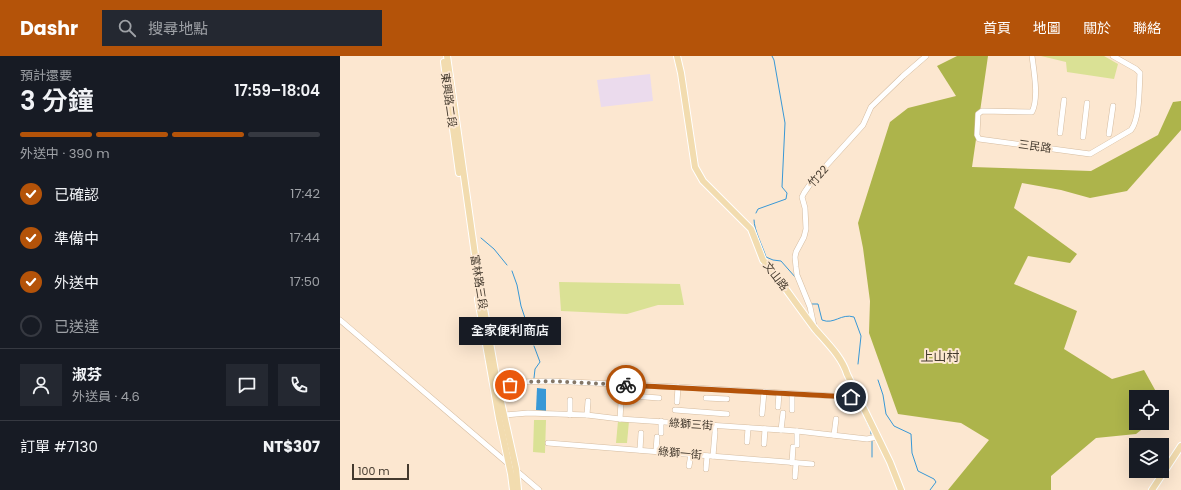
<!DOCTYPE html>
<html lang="zh-TW">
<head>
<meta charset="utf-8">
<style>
	:root { --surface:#171b24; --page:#242831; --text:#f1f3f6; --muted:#9ea1a6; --line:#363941; --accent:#b45309 }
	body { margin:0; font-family:Poppins,"Noto Sans TC",sans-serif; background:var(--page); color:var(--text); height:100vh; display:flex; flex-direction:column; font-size:15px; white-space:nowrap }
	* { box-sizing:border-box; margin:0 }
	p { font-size:13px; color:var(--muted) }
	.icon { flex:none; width:22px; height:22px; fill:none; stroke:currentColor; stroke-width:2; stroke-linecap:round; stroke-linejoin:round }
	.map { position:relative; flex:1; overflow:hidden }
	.side { display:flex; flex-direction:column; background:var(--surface); width:340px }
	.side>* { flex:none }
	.fabs { position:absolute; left:789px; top:334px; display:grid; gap:8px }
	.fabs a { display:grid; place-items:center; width:40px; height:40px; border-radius:0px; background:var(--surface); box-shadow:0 4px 16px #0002; font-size:20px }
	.scale { position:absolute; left:12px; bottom:10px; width:57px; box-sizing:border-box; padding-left:4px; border:2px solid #443a2e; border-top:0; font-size:11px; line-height:14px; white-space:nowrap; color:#443a2e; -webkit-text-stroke:3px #fce7d0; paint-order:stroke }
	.pin { position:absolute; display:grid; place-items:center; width:34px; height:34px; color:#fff; margin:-17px; border:2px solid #fff; border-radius:50%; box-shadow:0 1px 4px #0007 }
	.courier { position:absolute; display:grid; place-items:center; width:40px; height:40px; margin:-20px; border:3px solid #b45309; border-radius:50%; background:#fff; color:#222; box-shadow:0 1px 5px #0007 }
	.bubble { position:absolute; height:28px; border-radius:0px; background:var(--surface); box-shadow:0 4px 16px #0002; font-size:13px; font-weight:600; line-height:28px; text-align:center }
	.overview em { font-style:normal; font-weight:600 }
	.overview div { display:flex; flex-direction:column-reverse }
	.overview { display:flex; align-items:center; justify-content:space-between; height:68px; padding:0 20px }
	h1 { font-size:26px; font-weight:600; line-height:30px }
	.bar { display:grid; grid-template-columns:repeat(4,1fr); gap:6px 4px; align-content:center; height:48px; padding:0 20px }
	.bar i { height:5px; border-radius:3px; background:var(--line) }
	.bar .current { background:var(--accent) }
	.bar p { grid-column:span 4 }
	.line { display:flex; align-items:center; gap:10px; padding:0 20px; border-top:1px solid var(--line) }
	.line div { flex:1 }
	.round { display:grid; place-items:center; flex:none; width:42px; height:42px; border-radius:0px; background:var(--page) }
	ol { padding:0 20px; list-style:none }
	li { display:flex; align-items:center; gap:12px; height:44px }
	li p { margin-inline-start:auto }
	li .icon { padding:4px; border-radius:50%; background:var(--accent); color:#fff; stroke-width:4 }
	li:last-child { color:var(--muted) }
	li i { width:22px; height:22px; border:2px solid var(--line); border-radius:50% }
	header { display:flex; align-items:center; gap:24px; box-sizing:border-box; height:56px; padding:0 20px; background:var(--accent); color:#fff }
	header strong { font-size:19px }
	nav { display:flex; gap:22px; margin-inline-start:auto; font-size:14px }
	.search { width:280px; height:36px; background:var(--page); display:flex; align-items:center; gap:10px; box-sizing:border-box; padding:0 14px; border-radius:0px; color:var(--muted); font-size:15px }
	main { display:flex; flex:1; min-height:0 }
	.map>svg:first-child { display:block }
	.commercial { fill:#ebdbed }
	.green { fill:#dae195 }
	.forest { fill:#adb44b }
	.water { fill:#3898d6 }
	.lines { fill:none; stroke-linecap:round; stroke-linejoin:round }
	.stream { stroke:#3898d6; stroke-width:1 }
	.minor-casing { stroke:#d5bca0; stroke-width:6 }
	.major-casing { stroke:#fff; stroke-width:8 }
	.minor { stroke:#fff; stroke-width:5 }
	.major { stroke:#f2dcaf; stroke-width:6 }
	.done { stroke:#847767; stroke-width:4; stroke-dasharray:0 7.2 }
	.route { stroke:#b45309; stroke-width:5 }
	.labels { text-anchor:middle; stroke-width:4; stroke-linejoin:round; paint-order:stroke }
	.street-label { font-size:11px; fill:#443a2e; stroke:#fce7d0 }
	.quarter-label { font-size:13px; fill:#443a2e; stroke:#fce7d0 }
</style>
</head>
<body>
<header>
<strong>Dashr</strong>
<div class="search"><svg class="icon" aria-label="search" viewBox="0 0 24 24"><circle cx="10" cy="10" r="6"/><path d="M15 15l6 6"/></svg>搜尋地點</div>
<nav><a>首頁</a><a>地圖</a><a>關於</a><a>聯絡</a></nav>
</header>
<main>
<section class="side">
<div class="overview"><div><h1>3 分鐘</h1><p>預計還要</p></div><em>17:59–18:04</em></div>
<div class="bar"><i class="current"></i><i class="current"></i><i class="current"></i><i></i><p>外送中 · 390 m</p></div>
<ol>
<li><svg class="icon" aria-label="check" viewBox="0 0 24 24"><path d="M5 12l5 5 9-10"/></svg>已確認<p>17:42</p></li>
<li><svg class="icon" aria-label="check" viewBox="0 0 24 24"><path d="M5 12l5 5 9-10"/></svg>準備中<p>17:44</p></li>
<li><svg class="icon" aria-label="check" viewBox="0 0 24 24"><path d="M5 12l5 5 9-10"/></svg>外送中<p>17:50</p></li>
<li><i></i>已送達</li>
</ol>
<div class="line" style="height:72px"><a class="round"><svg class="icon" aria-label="person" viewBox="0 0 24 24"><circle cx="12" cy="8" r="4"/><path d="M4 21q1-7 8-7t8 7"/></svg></a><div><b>淑芬</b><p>外送員 · 4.6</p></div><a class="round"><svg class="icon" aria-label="chat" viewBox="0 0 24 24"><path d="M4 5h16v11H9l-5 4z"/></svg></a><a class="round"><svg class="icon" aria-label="phone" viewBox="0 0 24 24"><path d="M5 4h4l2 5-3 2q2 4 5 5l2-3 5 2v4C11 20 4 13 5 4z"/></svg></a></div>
<div class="line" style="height:52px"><div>訂單 #7130</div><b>NT$307</b></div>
</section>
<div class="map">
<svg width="841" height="434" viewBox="0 0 841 434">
	<rect width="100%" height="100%" fill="#fce7d0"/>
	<!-- commercial -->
	<polygon class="commercial" points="310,18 313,45 261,51 257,24"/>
	<!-- green -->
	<g class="green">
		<polygon points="701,0 764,0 778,8 774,23 727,16 726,6"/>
		<polygon points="219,226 340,228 344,249 318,249 287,258 221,255"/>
		<polygon points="194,364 206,364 205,397 193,396"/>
		<polygon points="278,365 289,365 287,387 276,387"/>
	</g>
	<!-- forest -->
	<polygon class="forest" points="617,0 648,0 632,111 751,115 818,79 833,46 841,45 841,74 787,135 750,142 721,134 682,127 674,152 737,198 730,207 688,200 674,228 737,255 724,293 772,323 804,314 819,341 796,341 796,367 810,367 796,378 756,382 711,420 711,434 608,434 649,384 621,367 558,358 529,277 530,245 523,192 518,167 550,66 568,52 616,40 597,10"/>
	<!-- water -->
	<polygon class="water" points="197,332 206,333 206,355 196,354"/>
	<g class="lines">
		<!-- stream -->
		<g class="stream">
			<polyline points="416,157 418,153 446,143 447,137 442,131 445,67 434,4 432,0"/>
			<path d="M414 164C414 174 423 191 426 201L433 204 441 205 456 222"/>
			<polyline points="141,182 154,193 167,209"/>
			<polyline points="172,215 177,229 181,250 192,283"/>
			<path d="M472 248H478L482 264C494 269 501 257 514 261L521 280 518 308"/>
			<polyline points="194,322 195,313 200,306 194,290"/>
			<polyline points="538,324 543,339 546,358 554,370 571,378 572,397 578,415 594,423 596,426 590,434"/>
			<polyline points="527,366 531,374 531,378"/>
			<polyline points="532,384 532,401"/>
		</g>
		<!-- minor casing -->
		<g class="minor-casing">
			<g id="minor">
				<path d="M692 0C694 16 699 42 692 56L642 55 638 58 637 79 639 83 750 98 791 74C800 62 799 32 800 17L796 13 773 0"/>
				<polyline points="720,77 724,44"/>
				<polyline points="769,78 773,50"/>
				<polyline points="743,81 747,47"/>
				<polyline points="0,264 199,434"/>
				<polyline points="474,270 470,251 457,219 456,211 455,201 456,196 464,181 466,173 465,152 462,141 464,137 477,118 485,111 523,69 531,51 563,20 586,0"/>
				<polyline points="155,333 182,326 210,325 338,331 511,341"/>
				<polyline points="292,340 319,342"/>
				<polyline points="366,342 387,343"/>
				<polyline points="337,346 338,331"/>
				<polyline points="438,351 439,337"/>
				<polyline points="335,354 387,358"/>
				<polyline points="452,354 452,338"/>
				<polyline points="422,358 424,336"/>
				<polyline points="164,359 188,357 247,359 280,363 457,375 527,383 537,381"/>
				<polyline points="230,359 230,344"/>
				<polyline points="247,359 248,345"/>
				<polyline points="280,363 281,346"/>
				<polyline points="441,374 443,357"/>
				<polyline points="457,375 457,389"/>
				<polyline points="321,377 321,365"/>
				<polyline points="494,379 496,363"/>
				<polyline points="407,386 408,372"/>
				<polyline points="208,387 472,408"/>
				<polyline points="424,388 425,373"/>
				<polyline points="300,394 301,377"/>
				<polyline points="316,395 317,381"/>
				<polyline points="373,400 375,376 374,369"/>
				<polyline points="452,407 453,391"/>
				<polyline points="349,410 351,398"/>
				<polyline points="366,413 367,400"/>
				<polyline points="455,421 456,407"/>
			</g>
		</g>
		<!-- major casing -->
		<g class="major-casing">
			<g id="major">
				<polyline points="107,0 114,49 137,213 158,332 176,413 178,434"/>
				<path d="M337 0 341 17 355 111 363 125 411 173 423 204 431 213C446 233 460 253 475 273 487 287 502 301 507 318L550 406 561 434"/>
				<polyline points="104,6 119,117"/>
				<polyline points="138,243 159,362 171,418 173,434"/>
				<polyline points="812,434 841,390"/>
			</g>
		</g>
		<!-- minor -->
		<use href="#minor" class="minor"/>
		<!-- major -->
		<use href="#major" class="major"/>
	</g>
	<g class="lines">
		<!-- done -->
		<polyline class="done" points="170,329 182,326 210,325 286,329"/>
		<!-- route -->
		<polyline class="route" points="286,329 511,341"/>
	</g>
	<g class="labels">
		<!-- street labels -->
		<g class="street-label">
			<text transform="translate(109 44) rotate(82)" y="4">東興路二段</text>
			<text transform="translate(695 90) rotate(8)" y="4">三民路</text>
			<text transform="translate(478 120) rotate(-48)" y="4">竹22</text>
			<text transform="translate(436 220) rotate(52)" y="4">文山路</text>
			<text transform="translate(139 226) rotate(81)" y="4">富林路三段</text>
			<text transform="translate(351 368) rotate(4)" y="4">綠獅三街</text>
			<text transform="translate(340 397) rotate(5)" y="4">綠獅一街</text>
		</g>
		<!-- quarter labels -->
		<g class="quarter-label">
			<text x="600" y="305">上山村</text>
		</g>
	</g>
</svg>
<div class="fabs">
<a><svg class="icon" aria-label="locate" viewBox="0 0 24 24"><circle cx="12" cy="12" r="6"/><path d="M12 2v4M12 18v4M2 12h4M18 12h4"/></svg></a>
<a><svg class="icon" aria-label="layers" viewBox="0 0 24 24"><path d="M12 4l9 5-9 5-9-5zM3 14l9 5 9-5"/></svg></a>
</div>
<div class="scale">100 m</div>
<div class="pin" style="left:170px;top:329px;background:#ea580c"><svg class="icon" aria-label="bag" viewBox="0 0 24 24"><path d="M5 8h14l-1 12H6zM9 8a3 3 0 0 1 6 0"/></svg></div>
<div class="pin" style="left:511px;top:341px;background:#1f2937"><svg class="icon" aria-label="home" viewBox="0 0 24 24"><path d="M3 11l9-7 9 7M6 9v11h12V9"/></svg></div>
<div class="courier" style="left:286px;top:329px"><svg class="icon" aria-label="bike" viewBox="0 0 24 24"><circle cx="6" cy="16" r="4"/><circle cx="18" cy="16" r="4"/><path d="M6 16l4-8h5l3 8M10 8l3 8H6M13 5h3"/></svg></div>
<div class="bubble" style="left:119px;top:261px;width:102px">全家便利商店</div>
</div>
</main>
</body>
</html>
